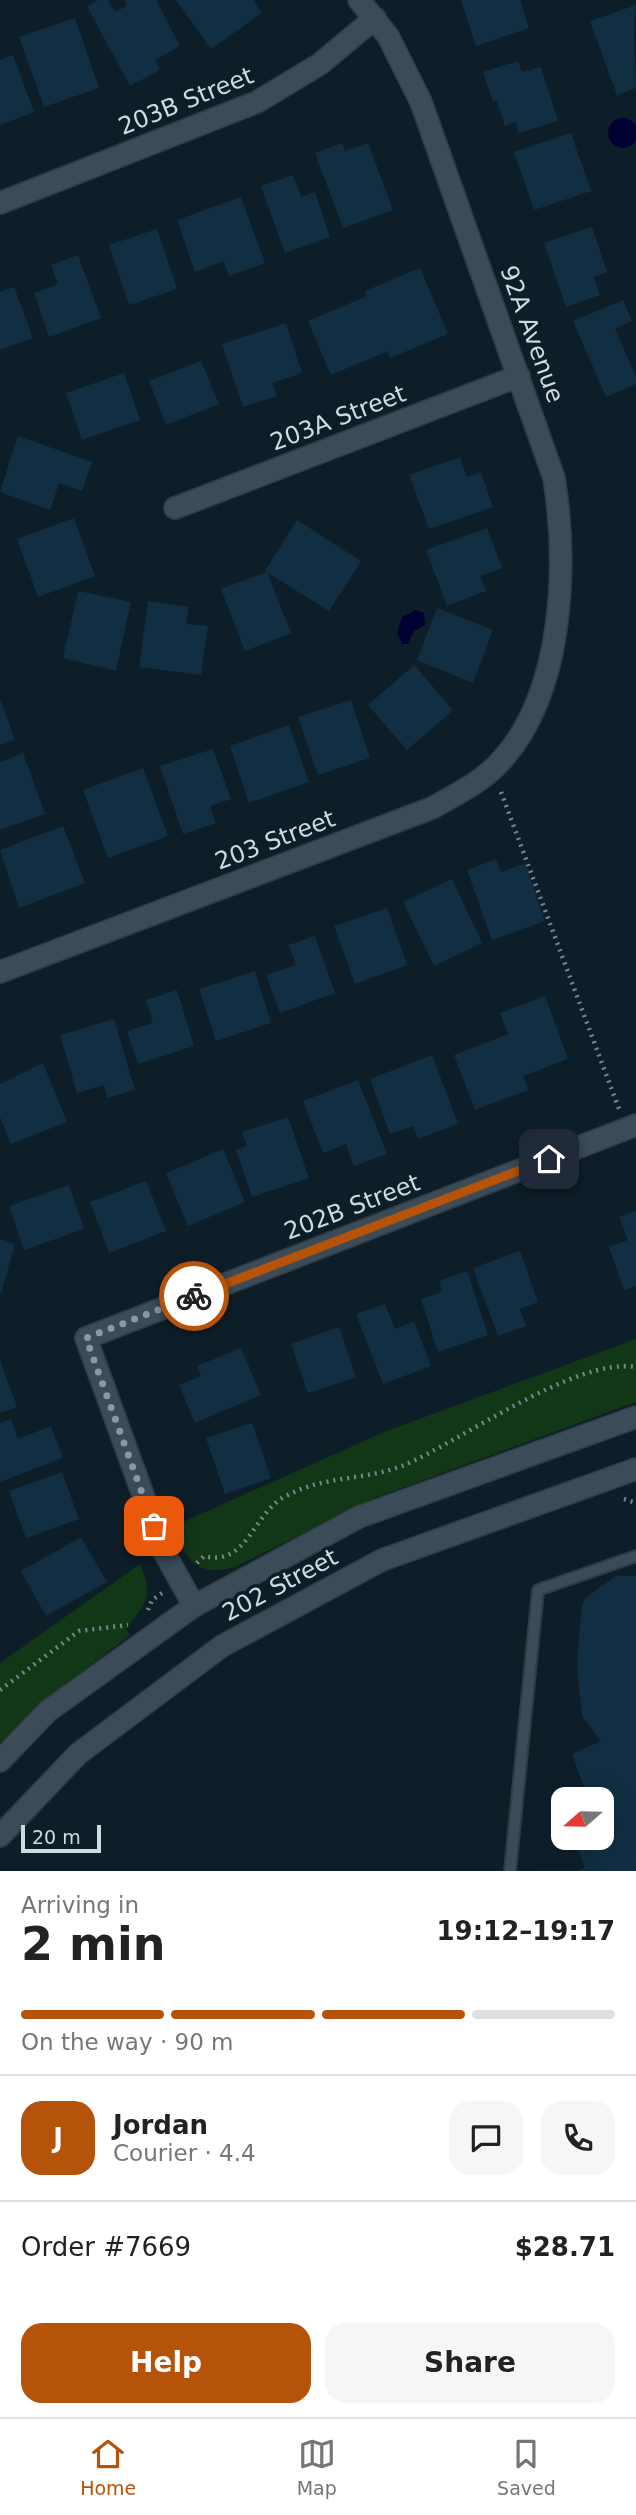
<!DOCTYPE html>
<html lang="en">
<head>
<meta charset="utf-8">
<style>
	:root { --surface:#fff; --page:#f6f6f6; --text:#222; --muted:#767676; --line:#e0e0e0; --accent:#b45309 }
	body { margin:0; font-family:"DejaVu Sans",sans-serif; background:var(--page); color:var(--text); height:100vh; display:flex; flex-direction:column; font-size:26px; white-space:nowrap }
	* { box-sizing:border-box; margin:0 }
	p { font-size:23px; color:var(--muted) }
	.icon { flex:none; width:38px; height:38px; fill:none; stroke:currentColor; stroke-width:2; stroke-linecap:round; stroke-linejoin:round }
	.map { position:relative; height:1871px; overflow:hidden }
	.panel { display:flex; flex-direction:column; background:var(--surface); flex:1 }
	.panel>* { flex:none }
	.needle { width:46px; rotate:250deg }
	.controls { position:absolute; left:551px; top:1787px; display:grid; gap:14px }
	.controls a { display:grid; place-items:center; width:63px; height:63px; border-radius:14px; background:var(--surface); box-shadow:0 7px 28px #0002; font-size:35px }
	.scale { position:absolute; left:21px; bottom:18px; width:80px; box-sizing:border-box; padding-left:7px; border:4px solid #d0dae1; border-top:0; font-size:19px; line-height:24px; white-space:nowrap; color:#d0dae1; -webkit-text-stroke:5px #0e1e29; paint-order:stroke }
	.pin { position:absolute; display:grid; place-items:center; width:60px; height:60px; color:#fff; margin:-30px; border-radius:14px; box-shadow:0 4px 10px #0006 }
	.courier { position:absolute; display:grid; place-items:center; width:70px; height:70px; margin:-35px; border:5px solid #b45309; border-radius:50%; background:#fff; color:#222; box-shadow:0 2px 9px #0007 }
	.head em { font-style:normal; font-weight:600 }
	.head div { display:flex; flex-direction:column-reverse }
	.head { display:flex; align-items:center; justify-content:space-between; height:119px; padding:0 21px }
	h1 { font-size:46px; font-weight:600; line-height:52px }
	.bar { display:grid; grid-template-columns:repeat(4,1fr); gap:10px 7px; align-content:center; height:84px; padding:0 21px }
	.bar i { height:9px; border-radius:5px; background:var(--line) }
	.bar .active { background:var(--accent) }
	.bar p { grid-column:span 4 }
	.line { display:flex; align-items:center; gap:18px; padding:0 21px; border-top:2px solid var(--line) }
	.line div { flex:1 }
	.round { display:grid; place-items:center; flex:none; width:74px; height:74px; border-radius:21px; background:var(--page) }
	.primary-button { display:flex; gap:14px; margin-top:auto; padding:14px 21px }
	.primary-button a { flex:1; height:80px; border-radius:21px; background:var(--accent); color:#fff; font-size:28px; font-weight:600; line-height:80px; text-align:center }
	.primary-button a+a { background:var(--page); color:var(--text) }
	.tabs { display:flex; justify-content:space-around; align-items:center; height:98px; border-top:2px solid var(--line); background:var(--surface); font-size:19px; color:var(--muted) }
	.tabs a { display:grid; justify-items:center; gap:4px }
	.tabs .active { color:var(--accent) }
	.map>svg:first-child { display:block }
	.green { fill:#113716 }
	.water { fill:#000032 }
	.building { fill:#112e42 }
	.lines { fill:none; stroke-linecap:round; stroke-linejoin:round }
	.lane-casing { stroke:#323a43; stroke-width:14 }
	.street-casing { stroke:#323a43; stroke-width:24 }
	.secondary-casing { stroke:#323a43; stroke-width:24 }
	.path { stroke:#79858e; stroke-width:4.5; stroke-dasharray:2 5; stroke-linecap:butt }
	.lane { stroke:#3b4b58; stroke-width:10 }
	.street { stroke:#3b4b58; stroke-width:21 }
	.secondary { stroke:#3b4b58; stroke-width:21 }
	.done { stroke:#8c98a1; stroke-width:7; stroke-dasharray:0 12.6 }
	.route { stroke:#b45309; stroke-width:9 }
	.labels { text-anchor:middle; stroke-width:7; stroke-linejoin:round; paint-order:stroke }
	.street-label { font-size:24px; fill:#d0dae1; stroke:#0e1e29 }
</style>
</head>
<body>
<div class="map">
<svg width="636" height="1871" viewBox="0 0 636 1871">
	<rect width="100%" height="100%" fill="#0e1e29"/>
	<!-- green -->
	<g class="green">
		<path d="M636 1339V1402L377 1497 235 1567C195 1578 187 1559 172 1527L384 1432Z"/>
		<path d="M140 1564C154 1597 147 1602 126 1629L130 1635 63 1686 0 1743V1663Z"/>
	</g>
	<!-- water -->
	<g class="water">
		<circle cx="623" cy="133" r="15"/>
		<polygon points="416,610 424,613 425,625 414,631 408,644 402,644 397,633 402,617"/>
	</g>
	<!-- building -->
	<g class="building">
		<polygon points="98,0 108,0 115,12 127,6 124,0 156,0 180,46 155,60 160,70 130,86 87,6"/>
		<polygon points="176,0 253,0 262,13 211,49"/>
		<polygon points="461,0 520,0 529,28 476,46"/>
		<polygon points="636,5 634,33 636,88 617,95 590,21"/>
		<polygon points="75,18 99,88 44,107 19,37"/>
		<polygon points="13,55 34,112 0,125 0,60"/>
		<polygon points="518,61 522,72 541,67 558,121 519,133 516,122 505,126 497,101 493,102 483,72"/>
		<polygon points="571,133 591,191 534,210 514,152"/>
		<polygon points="342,143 345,151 368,143 393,210 343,228 315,153"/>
		<polygon points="293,175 301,197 315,192 330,237 285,253 261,186"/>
		<polygon points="241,197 265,263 229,276 224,261 195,272 177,220"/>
		<polygon points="592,227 607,272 594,277 600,295 566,307 544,243"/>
		<polygon points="157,229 177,289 129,305 109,245"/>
		<polygon points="78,255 101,318 49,337 34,293 58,284 51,265"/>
		<polygon points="420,268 448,334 390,358 388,351 331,375 308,321 367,296 365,291"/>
		<polygon points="14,287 33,338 0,350 0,292"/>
		<polygon points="623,300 632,321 615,329 636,376 636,384 606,397 573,321"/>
		<polygon points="286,323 302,373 272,383 277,396 243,407 222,344"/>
		<polygon points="201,361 219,404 166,425 149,381"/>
		<polygon points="124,373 140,420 82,440 66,393"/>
		<polygon points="18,436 92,462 82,491 59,483 50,510 0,492"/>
		<polygon points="460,457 467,477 481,472 493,507 429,529 409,475"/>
		<polygon points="74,518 95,576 38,597 17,539"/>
		<polygon points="297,520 361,561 329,611 265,571"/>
		<polygon points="487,528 502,568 480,576 486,591 447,606 426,550"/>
		<polygon points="267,572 291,633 245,651 221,589"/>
		<polygon points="78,591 131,602 116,671 63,658"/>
		<polygon points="148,601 189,607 186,624 208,626 201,675 139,667"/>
		<polygon points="437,608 493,630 473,683 417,660"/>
		<polygon points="414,665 453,710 407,750 368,705"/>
		<polygon points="0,699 15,740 0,745"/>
		<polygon points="351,700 370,758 318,775 298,717"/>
		<polygon points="289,725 309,782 249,803 230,746"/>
		<polygon points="213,749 231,799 210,806 216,823 183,834 160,766"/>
		<polygon points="23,753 45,814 0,830 0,762"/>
		<polygon points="143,768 168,836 108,858 83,790"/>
		<polygon points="63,826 85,883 19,908 0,850"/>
		<polygon points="496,859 501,872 525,863 545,921 492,940 467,870"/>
		<polygon points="452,879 482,943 434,966 403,902"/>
		<polygon points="387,908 407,965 355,984 334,926"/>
		<polygon points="315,936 335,993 280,1013 266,975 296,965 289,945"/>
		<polygon points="255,971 271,1023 216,1041 199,989"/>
		<polygon points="177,990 194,1046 138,1064 127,1031 153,1023 146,1000"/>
		<polygon points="545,996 568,1059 523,1076 528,1090 475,1110 454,1055 508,1034 500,1013"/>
		<polygon points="114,1019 135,1090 107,1098 104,1085 77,1093 60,1035"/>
		<polygon points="432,1055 458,1124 418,1139 413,1126 390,1134 370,1079"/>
		<polygon points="43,1063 67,1122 11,1144 0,1117 0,1084"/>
		<polygon points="358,1080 387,1154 354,1166 346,1144 323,1153 303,1101"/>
		<polygon points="288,1117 309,1178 252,1197 236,1150 247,1146 242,1132"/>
		<polygon points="223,1149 245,1202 188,1226 166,1173"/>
		<polygon points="146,1181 166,1231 109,1253 90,1202"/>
		<polygon points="69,1185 84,1229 24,1250 9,1206"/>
		<polygon points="636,1211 636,1286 624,1290 609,1247 628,1240 619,1217"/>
		<polygon points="0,1239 15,1244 1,1293 0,1293"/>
		<polygon points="520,1251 538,1302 520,1309 526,1326 498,1336 473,1268"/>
		<polygon points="467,1271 488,1335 438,1352 421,1299 442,1292 439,1281"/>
		<polygon points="385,1304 395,1329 414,1321 431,1366 383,1384 356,1314"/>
		<polygon points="339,1327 356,1377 308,1393 291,1344"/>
		<polygon points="241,1348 261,1395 195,1423 179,1385 201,1376 197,1366"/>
		<polygon points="0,1360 17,1407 0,1413"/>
		<polygon points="11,1419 18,1439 51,1426 63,1458 0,1482 0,1423"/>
		<polygon points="252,1423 271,1478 225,1494 206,1438"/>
		<polygon points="62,1472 79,1519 26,1538 9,1491"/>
		<polygon points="81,1537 107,1582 46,1616 21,1571"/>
		<polygon points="616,1576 636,1576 636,1871 577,1871 585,1867 574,1838 602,1838 602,1799 588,1799 572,1754 601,1741 582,1716 577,1665 581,1610 585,1598"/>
	</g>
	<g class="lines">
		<!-- lane casing -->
		<g class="lane-casing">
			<polyline id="lane" points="510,1871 538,1590 636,1556"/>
		</g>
		<!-- street casing -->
		<g class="street-casing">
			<g id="street">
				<polyline points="0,203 257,102 320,64 375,18"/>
				<polyline points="175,508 519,376"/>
				<path d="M0 972 432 808C455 795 480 783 498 764 564 696 568 566 554 478L421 102 388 36 359 0"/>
				<polyline points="194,1606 163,1550 86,1338 636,1125"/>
			</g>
		</g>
		<!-- secondary casing -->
		<g class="secondary-casing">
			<g id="secondary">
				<polyline points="0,1761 48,1711 194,1606 359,1517 636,1417"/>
				<polyline points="0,1836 78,1754 222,1646 382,1560 636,1469"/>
			</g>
		</g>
		<!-- path -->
		<g class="path">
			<polyline points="501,792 619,1109"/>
			<polyline points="624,1499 636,1503"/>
			<path d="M197 1563 204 1556C247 1567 253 1514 284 1497 324 1475 362 1481 402 1466 460 1442 575 1357 636 1367"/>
			<polyline points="148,1610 152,1600 162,1593"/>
			<polyline points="0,1690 79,1631 128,1625"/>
		</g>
		<!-- lane -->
		<use href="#lane" class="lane"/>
		<!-- street -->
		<use href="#street" class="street"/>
		<!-- secondary -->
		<use href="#secondary" class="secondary"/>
	</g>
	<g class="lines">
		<!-- done -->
		<polyline class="done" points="154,1526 86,1338 194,1296"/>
		<!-- route -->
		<polyline class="route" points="194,1296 549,1159"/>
	</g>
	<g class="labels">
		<!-- street labels -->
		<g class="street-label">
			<text transform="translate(186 101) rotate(-22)" y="8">203B Street</text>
			<text transform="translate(532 334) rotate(70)" y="8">92A Avenue</text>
			<text transform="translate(338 418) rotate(-21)" y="8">203A Street</text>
			<text transform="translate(275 840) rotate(-21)" y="8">203 Street</text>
			<text transform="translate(352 1207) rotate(-21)" y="8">202B Street</text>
			<text transform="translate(280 1585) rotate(-28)" y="8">202 Street</text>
		</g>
	</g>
</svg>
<div class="controls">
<a><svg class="needle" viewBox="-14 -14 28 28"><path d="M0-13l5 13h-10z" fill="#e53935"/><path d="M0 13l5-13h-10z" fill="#767676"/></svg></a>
</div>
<div class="scale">20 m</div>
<div class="pin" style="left:154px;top:1526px;background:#ea580c"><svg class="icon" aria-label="bag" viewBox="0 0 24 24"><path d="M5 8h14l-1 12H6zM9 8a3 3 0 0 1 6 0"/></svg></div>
<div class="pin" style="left:549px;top:1159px;background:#1f2937"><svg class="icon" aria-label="home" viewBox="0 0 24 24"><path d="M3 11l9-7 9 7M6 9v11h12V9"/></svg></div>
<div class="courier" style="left:194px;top:1296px"><svg class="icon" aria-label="bike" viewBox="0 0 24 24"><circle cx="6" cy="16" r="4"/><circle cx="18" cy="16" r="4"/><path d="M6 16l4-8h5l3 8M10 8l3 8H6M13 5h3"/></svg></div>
</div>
<section class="panel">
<div class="head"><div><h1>2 min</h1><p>Arriving in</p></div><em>19:12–19:17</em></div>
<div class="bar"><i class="active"></i><i class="active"></i><i class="active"></i><i></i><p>On the way · 90 m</p></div>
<div class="line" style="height:126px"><b class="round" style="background:var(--accent);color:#fff">J</b><div><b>Jordan</b><p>Courier · 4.4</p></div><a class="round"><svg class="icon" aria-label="chat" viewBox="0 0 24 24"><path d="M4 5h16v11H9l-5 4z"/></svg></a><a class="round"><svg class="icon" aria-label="phone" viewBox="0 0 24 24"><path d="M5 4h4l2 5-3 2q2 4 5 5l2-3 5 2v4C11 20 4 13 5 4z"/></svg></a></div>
<div class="line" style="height:91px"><div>Order #7669</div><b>$28.71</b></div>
<div class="primary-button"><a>Help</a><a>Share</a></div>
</section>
<nav class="tabs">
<a class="active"><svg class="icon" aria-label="home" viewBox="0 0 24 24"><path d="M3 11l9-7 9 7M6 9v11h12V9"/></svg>Home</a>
<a><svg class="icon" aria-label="map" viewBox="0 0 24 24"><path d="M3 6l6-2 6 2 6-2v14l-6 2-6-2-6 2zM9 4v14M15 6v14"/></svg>Map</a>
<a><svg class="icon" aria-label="saved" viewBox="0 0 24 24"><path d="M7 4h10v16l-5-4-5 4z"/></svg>Saved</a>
</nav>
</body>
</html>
